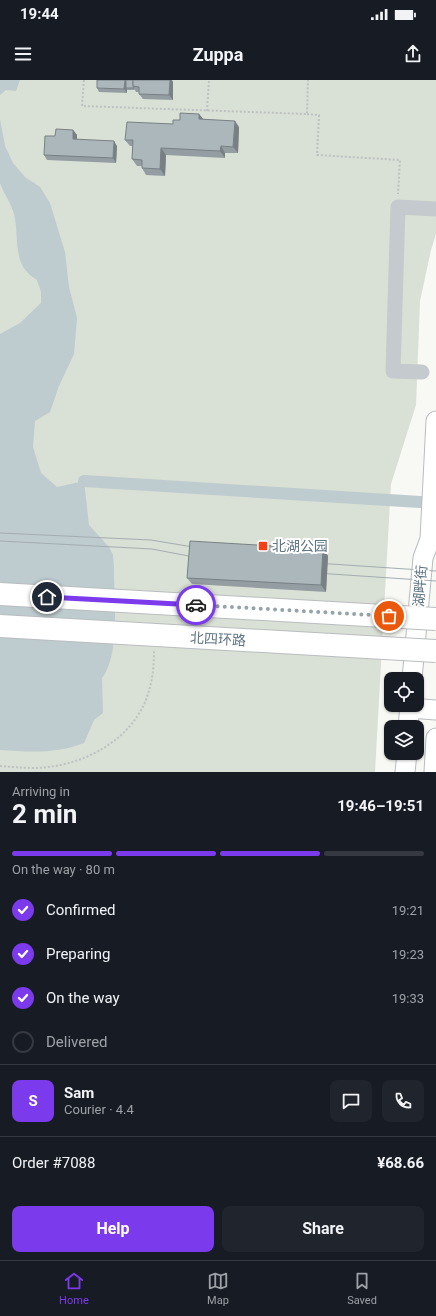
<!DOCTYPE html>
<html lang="en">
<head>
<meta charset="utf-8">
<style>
	:root { --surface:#171b24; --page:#20242c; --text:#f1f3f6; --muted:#9ea1a6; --line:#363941; --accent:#7c3aed }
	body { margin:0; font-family:Roboto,"Noto Sans SC",sans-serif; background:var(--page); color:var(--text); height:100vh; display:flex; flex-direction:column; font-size:15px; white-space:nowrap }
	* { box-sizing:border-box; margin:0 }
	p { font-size:13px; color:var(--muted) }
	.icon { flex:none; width:22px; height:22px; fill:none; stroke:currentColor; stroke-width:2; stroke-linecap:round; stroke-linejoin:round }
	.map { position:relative; height:692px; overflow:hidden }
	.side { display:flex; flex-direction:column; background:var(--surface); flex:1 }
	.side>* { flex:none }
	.tools { position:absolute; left:384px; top:592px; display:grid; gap:8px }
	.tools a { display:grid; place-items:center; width:40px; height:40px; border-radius:8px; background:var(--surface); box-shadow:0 1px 3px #0004; font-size:20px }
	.pin { position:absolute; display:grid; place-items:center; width:34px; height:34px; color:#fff; margin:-17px; border:2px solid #fff; border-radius:50%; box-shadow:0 1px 4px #0007 }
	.courier { position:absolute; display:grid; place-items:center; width:40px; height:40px; margin:-20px; border:3px solid #7c3aed; border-radius:50%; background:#fff; color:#222; box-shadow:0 1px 5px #0007 }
	.headline em { font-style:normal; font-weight:700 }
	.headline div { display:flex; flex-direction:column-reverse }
	.headline { display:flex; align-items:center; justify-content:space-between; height:68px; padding:0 12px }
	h1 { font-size:26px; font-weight:700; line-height:30px }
	.bar { display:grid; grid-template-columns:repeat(4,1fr); gap:6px 4px; align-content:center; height:48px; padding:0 12px }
	.bar i { height:5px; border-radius:3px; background:var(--line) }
	.bar .selected { background:var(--accent) }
	.bar p { grid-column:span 4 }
	.line { display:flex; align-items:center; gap:10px; padding:0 12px; border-top:1px solid var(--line) }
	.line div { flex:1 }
	.round { display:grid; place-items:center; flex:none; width:42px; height:42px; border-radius:8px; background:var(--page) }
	ol { padding:0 12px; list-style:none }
	li { display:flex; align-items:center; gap:12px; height:44px }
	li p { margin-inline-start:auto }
	li .icon { padding:4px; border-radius:50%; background:var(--accent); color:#fff; stroke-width:4 }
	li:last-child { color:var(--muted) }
	li i { width:22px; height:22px; border:2px solid var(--line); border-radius:50% }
	.primary-button { display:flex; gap:8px; margin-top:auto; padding:8px 12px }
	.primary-button a { flex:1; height:46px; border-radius:8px; background:var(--accent); color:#fff; font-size:16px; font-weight:700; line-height:46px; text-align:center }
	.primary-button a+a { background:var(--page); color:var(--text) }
	.status { display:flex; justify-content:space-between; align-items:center; height:28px; padding:0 20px; background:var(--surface); direction:ltr }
	.status svg { height:11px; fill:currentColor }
	header { display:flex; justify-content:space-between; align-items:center; height:52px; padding:0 12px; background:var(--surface); font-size:18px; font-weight:700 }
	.tab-bar { display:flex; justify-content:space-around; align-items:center; height:56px; border-top:1px solid var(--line); background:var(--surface); font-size:11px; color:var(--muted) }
	.tab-bar a { display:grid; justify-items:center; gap:2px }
	.tab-bar .selected { color:var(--accent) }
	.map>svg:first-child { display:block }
	.green { fill:#d9e0d5 }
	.water { fill:#becbcf }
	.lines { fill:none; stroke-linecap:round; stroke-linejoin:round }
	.canal { stroke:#becbcf; stroke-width:12 }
	.major-casing { stroke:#b7bdc0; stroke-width:21 }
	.path { stroke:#bec1c3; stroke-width:2; stroke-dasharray:2 2; stroke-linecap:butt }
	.minor { stroke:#c4cacd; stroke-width:15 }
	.major { stroke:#fff; stroke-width:19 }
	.tram { stroke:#a4adb2; stroke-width:1 }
	.highway-bridge-casing { stroke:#b9bdc0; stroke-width:24; stroke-linecap:butt }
	.highway-bridge { stroke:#fff; stroke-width:22 }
	.wall { fill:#949da2 }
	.shaded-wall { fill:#788084 }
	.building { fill:#acb7bc; stroke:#788084 }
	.done { stroke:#95a3ab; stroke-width:4; stroke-dasharray:0 7.2 }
	.route { stroke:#7c3aed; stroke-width:5 }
	.poi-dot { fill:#f53f17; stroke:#fff; stroke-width:1.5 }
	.labels { text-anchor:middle; stroke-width:4; stroke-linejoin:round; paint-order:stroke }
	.poi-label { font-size:14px; fill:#5f7583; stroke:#fff; text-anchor:start }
	.street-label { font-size:14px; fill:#5f7583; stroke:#fff }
</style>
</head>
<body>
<div class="status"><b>19:44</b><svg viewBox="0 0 49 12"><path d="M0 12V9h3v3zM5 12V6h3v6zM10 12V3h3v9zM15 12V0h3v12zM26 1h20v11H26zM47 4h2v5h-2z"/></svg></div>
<header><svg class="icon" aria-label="menu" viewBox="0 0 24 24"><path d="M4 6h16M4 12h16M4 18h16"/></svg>Zuppa<svg class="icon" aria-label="share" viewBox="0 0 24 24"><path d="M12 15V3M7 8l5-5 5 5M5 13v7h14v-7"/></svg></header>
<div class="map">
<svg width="436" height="692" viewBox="0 0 436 692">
	<rect width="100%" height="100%" fill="#f8f8f4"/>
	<!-- green -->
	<polygon class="green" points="0,0 436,0 436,154 431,170 420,221 416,325 391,404 375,692 0,692"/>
	<!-- water -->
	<g class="water">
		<polygon points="0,0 20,0 16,11 6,10 0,15"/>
		<path d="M0 39 5 66 13 83 25 97 40 107 50 123 65 172 69 207 77 238 74 274 59 306 50 332 35 341 33 367 41 393 57 407 84 401 89 445 109 467 113 475 114 489C114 519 120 576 102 598L103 633 94 640 84 663C56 674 30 672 0 670V254L20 243 41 223V212L37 200C11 185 20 159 14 134 11 123 4 114 0 103 0 93 0 52 0 39Z"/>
	</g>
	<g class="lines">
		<!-- canal -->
		<polyline class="canal" points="84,401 436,423"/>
		<!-- major casing -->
		<g class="major-casing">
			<g id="major">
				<polyline points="412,599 423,478 430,459 436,341"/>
				<polyline points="410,628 436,630"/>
				<polyline points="408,647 410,625"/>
				<polyline points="405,692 407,673"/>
				<polyline points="434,692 436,658"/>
			</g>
		</g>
		<!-- path -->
		<g class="path">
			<polyline points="84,0 82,26 307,34 308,0"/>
			<polyline points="207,31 209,0"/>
			<polyline points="307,34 319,35 317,75 400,80 398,114"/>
			<path d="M0 686C12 687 24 688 37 688 85 686 138 658 150 607 153 596 154 583 154 571"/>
		</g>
		<!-- minor -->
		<polyline class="minor" points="422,292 393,291 398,127 436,129"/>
		<!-- major -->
		<use href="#major" class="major"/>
		<!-- tram -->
		<g class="tram">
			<polyline points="0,453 151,460 199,468"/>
			<polyline points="0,461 152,469 199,478"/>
			<polyline points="316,483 436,491"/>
			<polyline points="316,493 436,501"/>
		</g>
		<!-- highway-bridge casing -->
		<g class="highway-bridge-casing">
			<g id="highway-bridge">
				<polyline points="0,514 436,539"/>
				<polyline points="0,546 436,571"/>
			</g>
		</g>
		<!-- highway-bridge -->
		<use href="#highway-bridge" class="highway-bridge"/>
	</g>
	<!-- wall -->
	<g class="wall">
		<polygon points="173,2 173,20 143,19 139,14 139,12 136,12 135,10 127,10 127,13 99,12 97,8"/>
		<polygon points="199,34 203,39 239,47 238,73 225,73 225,78 166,75 165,96 146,95 142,88 142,86 137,86 132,79 133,66 130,66 125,60 173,44 180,40"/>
		<polygon points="73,50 77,55 77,59 117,66 116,83 47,80 44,75 55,56"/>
		<polygon points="323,469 328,476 326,512 192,504 187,498"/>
	</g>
	<!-- shaded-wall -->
	<g class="shaded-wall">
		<polygon points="125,0 127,0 126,8 127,10 127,13 124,9"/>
		<polygon points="170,0 172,0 173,2 173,20 169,15"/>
		<polygon points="199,34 204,40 199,39"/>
		<polygon points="235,41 239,47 238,73 233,67"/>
		<polygon points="73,50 77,55 77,64 73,59"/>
		<polygon points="114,61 117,66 116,83 113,78"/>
		<polygon points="221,66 225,73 225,78 220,71"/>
		<polygon points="161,68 166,75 165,96 160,89"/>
		<polygon points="323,469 328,476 326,512 321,505"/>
	</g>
	<!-- building -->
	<g class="building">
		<polygon points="97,0 125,0 124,9 97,8"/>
		<polygon points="126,0 133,0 133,6 134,8 126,8"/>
		<polygon points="133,0 170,0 169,15 139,14 139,7 133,6"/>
		<polygon points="180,33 199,34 199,39 235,41 233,67 221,66 220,71 161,68 160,89 142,88 142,80 132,79 133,60 125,60 127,42 173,44 173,40 180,40"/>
		<polygon points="56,49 73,50 73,59 114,61 113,78 44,75 45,56 55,56"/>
		<polygon points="190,461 323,469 321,505 187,498"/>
	</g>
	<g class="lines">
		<!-- done -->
		<polyline class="done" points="196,525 389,536"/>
		<!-- route -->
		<polyline class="route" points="47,517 196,525"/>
	</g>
	<!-- markers -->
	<rect class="poi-dot" x="258" y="461" width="10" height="10" rx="2"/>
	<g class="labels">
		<!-- poi labels -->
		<g class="poi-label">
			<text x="272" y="471">北湖公园</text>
		</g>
		<!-- street labels -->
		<g class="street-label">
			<text transform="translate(420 506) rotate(-85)" y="5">湖畔街</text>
			<text transform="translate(218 559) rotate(3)" y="5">北四环路</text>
		</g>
	</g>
</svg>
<div class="tools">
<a><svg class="icon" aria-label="locate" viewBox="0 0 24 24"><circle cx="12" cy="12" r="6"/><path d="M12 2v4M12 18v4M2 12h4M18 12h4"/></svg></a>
<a><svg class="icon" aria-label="layers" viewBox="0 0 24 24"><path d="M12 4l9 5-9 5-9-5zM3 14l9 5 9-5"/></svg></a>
</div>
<div class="pin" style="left:389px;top:536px;background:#ea580c"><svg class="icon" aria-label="bag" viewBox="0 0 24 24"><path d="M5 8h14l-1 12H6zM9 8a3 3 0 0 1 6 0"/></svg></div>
<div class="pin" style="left:47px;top:517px;background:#1f2937"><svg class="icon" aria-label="home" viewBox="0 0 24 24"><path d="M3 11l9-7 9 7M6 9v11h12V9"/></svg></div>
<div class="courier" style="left:196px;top:525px"><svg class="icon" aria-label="car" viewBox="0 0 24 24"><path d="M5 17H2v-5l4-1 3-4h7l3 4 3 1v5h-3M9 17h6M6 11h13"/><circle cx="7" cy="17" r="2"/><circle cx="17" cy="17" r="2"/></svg></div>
</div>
<section class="side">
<div class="headline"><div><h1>2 min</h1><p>Arriving in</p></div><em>19:46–19:51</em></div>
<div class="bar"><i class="selected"></i><i class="selected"></i><i class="selected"></i><i></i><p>On the way · 80 m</p></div>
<ol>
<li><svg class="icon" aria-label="check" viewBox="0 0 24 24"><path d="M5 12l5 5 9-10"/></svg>Confirmed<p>19:21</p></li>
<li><svg class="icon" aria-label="check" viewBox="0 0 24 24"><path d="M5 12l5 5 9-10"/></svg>Preparing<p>19:23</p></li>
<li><svg class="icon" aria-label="check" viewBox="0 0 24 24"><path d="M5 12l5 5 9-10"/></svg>On the way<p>19:33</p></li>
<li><i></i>Delivered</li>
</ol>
<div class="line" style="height:72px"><b class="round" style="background:var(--accent);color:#fff">S</b><div><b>Sam</b><p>Courier · 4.4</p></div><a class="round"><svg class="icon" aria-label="chat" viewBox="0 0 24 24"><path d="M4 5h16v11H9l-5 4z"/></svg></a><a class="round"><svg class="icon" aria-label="phone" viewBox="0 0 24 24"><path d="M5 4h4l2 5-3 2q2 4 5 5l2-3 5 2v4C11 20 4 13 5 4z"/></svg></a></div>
<div class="line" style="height:52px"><div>Order #7088</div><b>¥68.66</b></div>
<div class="primary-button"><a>Help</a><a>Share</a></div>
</section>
<nav class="tab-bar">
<a class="selected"><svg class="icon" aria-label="home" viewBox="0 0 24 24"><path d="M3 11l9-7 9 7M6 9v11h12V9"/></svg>Home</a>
<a><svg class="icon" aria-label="map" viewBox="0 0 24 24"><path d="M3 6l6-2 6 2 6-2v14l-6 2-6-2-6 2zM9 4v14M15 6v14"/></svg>Map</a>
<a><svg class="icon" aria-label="saved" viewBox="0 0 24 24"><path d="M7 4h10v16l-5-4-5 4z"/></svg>Saved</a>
</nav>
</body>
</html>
